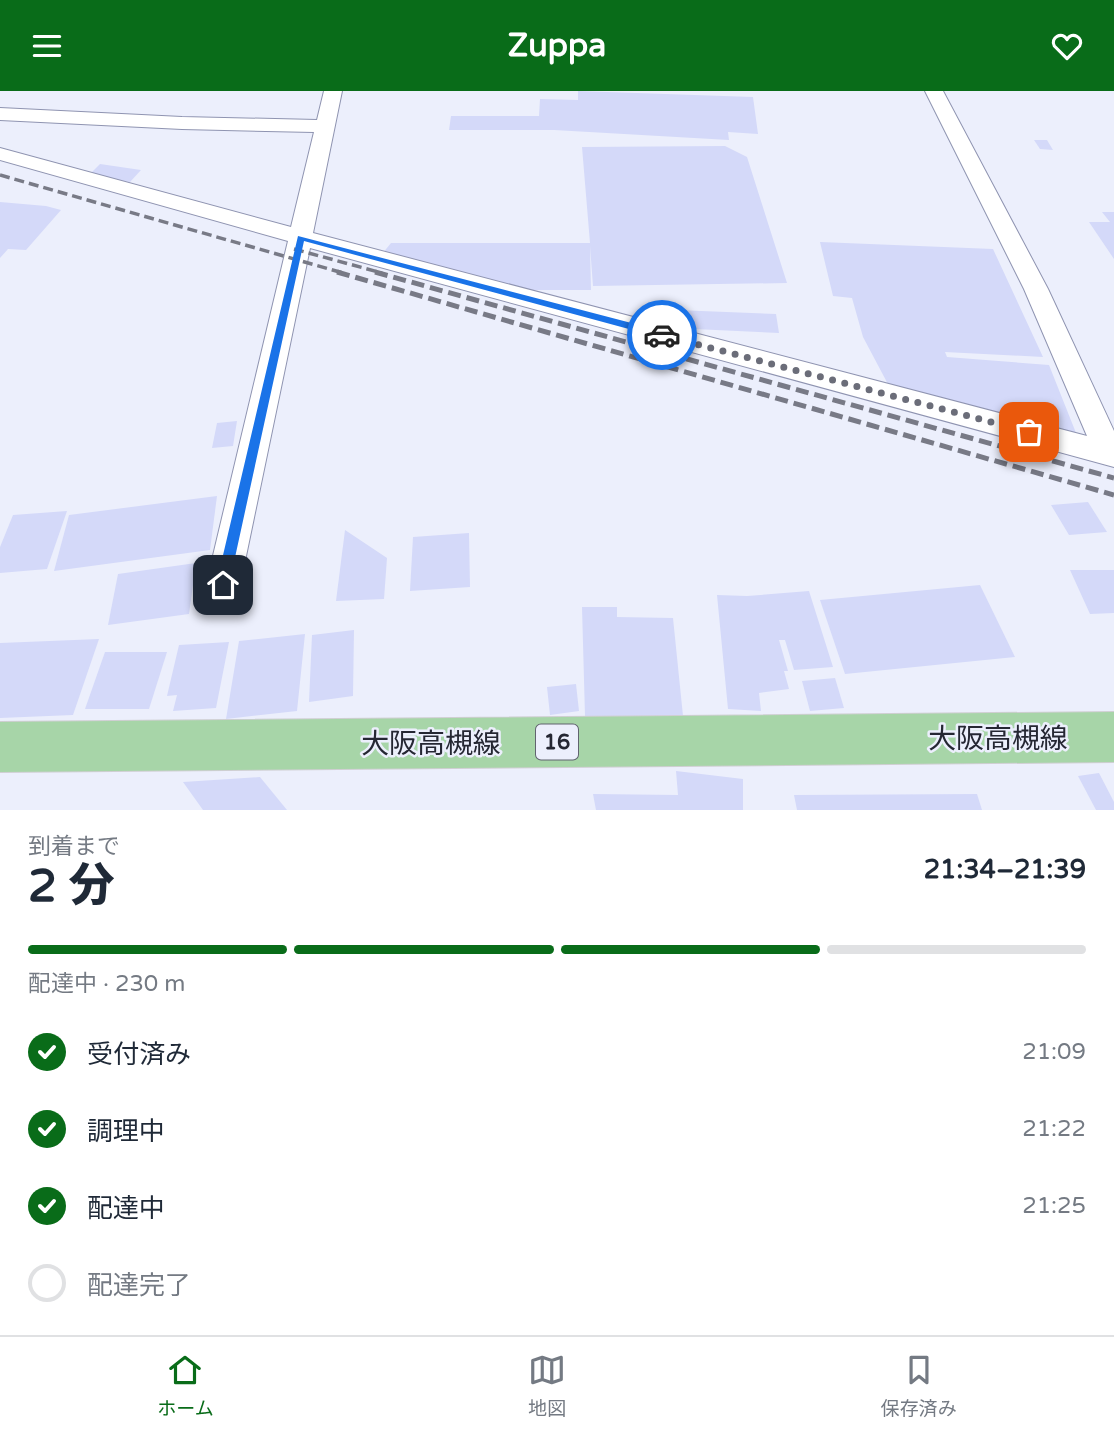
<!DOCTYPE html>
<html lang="ja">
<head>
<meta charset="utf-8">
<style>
	:root { --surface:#fff; --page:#f2f2f3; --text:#1f2937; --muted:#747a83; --line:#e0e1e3; --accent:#096c19 }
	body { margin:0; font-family:"Varela Round","Noto Sans JP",sans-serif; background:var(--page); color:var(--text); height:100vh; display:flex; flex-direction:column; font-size:26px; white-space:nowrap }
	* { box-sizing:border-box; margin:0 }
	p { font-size:23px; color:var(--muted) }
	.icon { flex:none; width:38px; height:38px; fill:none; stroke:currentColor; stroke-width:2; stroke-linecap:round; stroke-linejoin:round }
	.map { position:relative; height:719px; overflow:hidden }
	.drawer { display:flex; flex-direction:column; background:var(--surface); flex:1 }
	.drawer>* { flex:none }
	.pin { position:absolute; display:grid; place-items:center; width:60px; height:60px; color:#fff; margin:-30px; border-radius:14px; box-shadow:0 4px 10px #0006 }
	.courier { position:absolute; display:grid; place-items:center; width:70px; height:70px; margin:-35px; border:5px solid #1a73e8; border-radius:50%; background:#fff; color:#222; box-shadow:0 2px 9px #0007 }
	.summary em { font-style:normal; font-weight:800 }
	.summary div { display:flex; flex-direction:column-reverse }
	.summary { display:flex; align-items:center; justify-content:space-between; height:119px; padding:0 28px }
	h1 { font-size:46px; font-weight:800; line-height:52px }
	.bar { display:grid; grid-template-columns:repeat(4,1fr); gap:10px 7px; align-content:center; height:84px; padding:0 28px }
	.bar i { height:9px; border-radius:5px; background:var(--line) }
	.bar .on { background:var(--accent) }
	.bar p { grid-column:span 4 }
	ol { padding:0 28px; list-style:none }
	li { display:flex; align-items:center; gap:21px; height:77px }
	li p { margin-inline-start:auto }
	li .icon { padding:7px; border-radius:50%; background:var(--accent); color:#fff; stroke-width:4 }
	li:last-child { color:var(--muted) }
	li i { width:38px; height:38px; border:4px solid var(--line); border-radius:50% }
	header { display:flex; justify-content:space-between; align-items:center; height:91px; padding:0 28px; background:var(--accent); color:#fff; font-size:32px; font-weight:800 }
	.menu { display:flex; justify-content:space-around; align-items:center; height:98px; border-top:2px solid var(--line); background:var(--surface); font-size:19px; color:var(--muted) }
	.menu a { display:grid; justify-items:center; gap:4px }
	.menu .on { color:var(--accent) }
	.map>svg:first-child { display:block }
	.building { fill:#d4d9f9 }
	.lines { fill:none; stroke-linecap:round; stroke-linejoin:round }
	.street-casing { stroke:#8f94b1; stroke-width:2 }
	.primary-casing { stroke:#cfcfd2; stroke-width:2 }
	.street { fill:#fff; fill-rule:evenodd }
	.primary { fill:#a7d5a8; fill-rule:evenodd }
	.rail-far1 { stroke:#787a86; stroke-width:3.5; stroke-dasharray:10 5; stroke-linecap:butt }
	.rail { stroke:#787a86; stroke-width:5; stroke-dasharray:13 6; stroke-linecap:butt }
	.route { fill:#1a73e8 }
	.done { stroke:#6b6d79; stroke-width:7; stroke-dasharray:0 12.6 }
	.labels { text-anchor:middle; stroke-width:5; stroke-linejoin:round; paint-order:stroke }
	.shield { fill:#eceffc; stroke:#61636f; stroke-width:2 }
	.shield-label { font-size:21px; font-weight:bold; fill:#252733 }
	.near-street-label { font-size:28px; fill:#252733; stroke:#eceffc }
</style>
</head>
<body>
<header><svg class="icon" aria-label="menu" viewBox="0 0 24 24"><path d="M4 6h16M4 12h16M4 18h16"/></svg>Zuppa<svg class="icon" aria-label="heart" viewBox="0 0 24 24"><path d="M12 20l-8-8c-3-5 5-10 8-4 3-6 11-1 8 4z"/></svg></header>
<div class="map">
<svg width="1114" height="719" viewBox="0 0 1114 719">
	<rect width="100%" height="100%" fill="#eceffc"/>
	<!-- building -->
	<g class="building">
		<polygon points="578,0 753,6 758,43 728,41 729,49 554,39 449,39 451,25 539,25 540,8 578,9"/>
		<polygon points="1034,49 1047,49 1053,59 1040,58"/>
		<polygon points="725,55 747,66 787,192 593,195 590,155 591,199 531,199 382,163 391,152 590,152 582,56"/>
		<polygon points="100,73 141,79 130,91 88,85"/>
		<polygon points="0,111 46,115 61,119 26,159 8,158 0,167"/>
		<polygon points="1102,121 1114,121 1114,168 1089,131 1110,131"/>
		<polygon points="820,151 993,158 1043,266 945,261 947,266 1049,274 1080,352 890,297 863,246 852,207 833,205"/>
		<polygon points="651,218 776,223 779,242 651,236"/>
		<polygon points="237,330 233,355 212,357 217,332"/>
		<polygon points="217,405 210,459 54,480 69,424"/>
		<polygon points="1088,411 1107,441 1069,444 1051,414"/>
		<polygon points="67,420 47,478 0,482 0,456 13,424"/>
		<polygon points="345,439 387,467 384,508 336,510"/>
		<polygon points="469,442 470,496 410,500 413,446"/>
		<polygon points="196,472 189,523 108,534 118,483"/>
		<polygon points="1070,479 1114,479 1114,522 1090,523"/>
		<polygon points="980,494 1015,566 845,583 820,509"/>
		<polygon points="809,500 833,576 794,579 785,549 779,549 788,580 784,580 789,598 759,602 761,620 728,618 717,504 747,505"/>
		<polygon points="582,516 617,516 617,526 673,527 683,625 585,625"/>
		<polygon points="354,539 353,605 309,611 312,544"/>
		<polygon points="305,543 297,620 226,628 239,550"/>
		<polygon points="99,548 73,624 0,627 0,552"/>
		<polygon points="229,551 216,617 173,620 177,604 167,605 179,554"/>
		<polygon points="105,561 167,561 149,618 85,618"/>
		<polygon points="835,587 844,617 810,620 802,590"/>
		<polygon points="576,593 579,620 550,624 547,596"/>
		<polygon points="676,680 743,688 743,719 596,719 593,703 678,704"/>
		<polygon points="1099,682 1114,711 1114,719 1096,719 1078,685"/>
		<polygon points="260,686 287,719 203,719 183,691"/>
		<polygon points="977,703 982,719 797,719 794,704"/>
	</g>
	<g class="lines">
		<!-- street casing -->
		<g class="street-casing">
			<polygon id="street" points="324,0 342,0 313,142 1087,345 1024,198 925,0 943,0 1048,198 1114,340 1114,376 310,157 240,494 235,505 223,509 211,505 206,494 288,150 0,69 0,57 291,136 314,41 182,38 0,29 0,17 182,26 317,29"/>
		</g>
		<!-- primary casing -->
		<g class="primary-casing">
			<polygon id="primary" points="1114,621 1114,671 0,681 0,631"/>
		</g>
		<!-- street -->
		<use href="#street" class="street"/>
		<!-- primary -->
		<use href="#primary" class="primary"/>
		<!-- rail-far1 -->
		<g class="rail-far1">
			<polyline points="0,84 343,182"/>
			<polyline points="294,158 382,182"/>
		</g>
		<!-- rail -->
		<g class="rail">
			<polyline points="337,181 1114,404"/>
			<polyline points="375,181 1114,387"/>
		</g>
	</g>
	<!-- route -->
	<polygon class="route" points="298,145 662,240 667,244 662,247 304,150 229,494 223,500 216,494"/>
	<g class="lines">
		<!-- done -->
		<polyline class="done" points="662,244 1029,341"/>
	</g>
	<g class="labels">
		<!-- shield labels -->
		<rect class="shield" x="536" y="633.5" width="42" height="35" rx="5"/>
		<g class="shield-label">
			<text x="557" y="658">16</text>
		</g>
		<!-- near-street labels -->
		<g class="near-street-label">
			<text x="998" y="657">大阪高槻線</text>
			<text x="431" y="662">大阪高槻線</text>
		</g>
	</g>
</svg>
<div class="pin" style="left:1029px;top:341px;background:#ea580c"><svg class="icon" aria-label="bag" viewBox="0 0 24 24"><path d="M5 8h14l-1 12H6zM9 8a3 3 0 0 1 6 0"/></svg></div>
<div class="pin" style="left:223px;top:494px;background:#1f2937"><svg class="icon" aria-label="home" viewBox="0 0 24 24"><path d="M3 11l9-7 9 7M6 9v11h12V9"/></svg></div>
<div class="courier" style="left:662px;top:244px"><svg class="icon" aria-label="car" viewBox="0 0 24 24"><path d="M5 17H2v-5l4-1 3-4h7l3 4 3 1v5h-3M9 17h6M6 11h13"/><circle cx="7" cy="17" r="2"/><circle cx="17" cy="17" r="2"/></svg></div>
</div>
<section class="drawer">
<div class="summary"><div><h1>2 分</h1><p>到着まで</p></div><em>21:34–21:39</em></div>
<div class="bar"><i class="on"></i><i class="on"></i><i class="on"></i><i></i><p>配達中 · 230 m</p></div>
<ol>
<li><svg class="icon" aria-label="check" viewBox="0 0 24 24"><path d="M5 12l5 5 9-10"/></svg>受付済み<p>21:09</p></li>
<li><svg class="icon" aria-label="check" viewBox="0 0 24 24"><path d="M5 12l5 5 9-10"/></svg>調理中<p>21:22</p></li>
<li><svg class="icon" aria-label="check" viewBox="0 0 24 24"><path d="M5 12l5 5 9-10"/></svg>配達中<p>21:25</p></li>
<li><i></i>配達完了</li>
</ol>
</section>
<nav class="menu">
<a class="on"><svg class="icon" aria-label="home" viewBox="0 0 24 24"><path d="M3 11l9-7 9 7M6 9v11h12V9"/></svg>ホーム</a>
<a><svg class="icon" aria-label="map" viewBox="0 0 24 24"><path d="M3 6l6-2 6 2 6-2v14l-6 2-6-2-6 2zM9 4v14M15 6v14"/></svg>地図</a>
<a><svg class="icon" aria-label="saved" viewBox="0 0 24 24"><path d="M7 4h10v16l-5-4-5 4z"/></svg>保存済み</a>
</nav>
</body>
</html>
